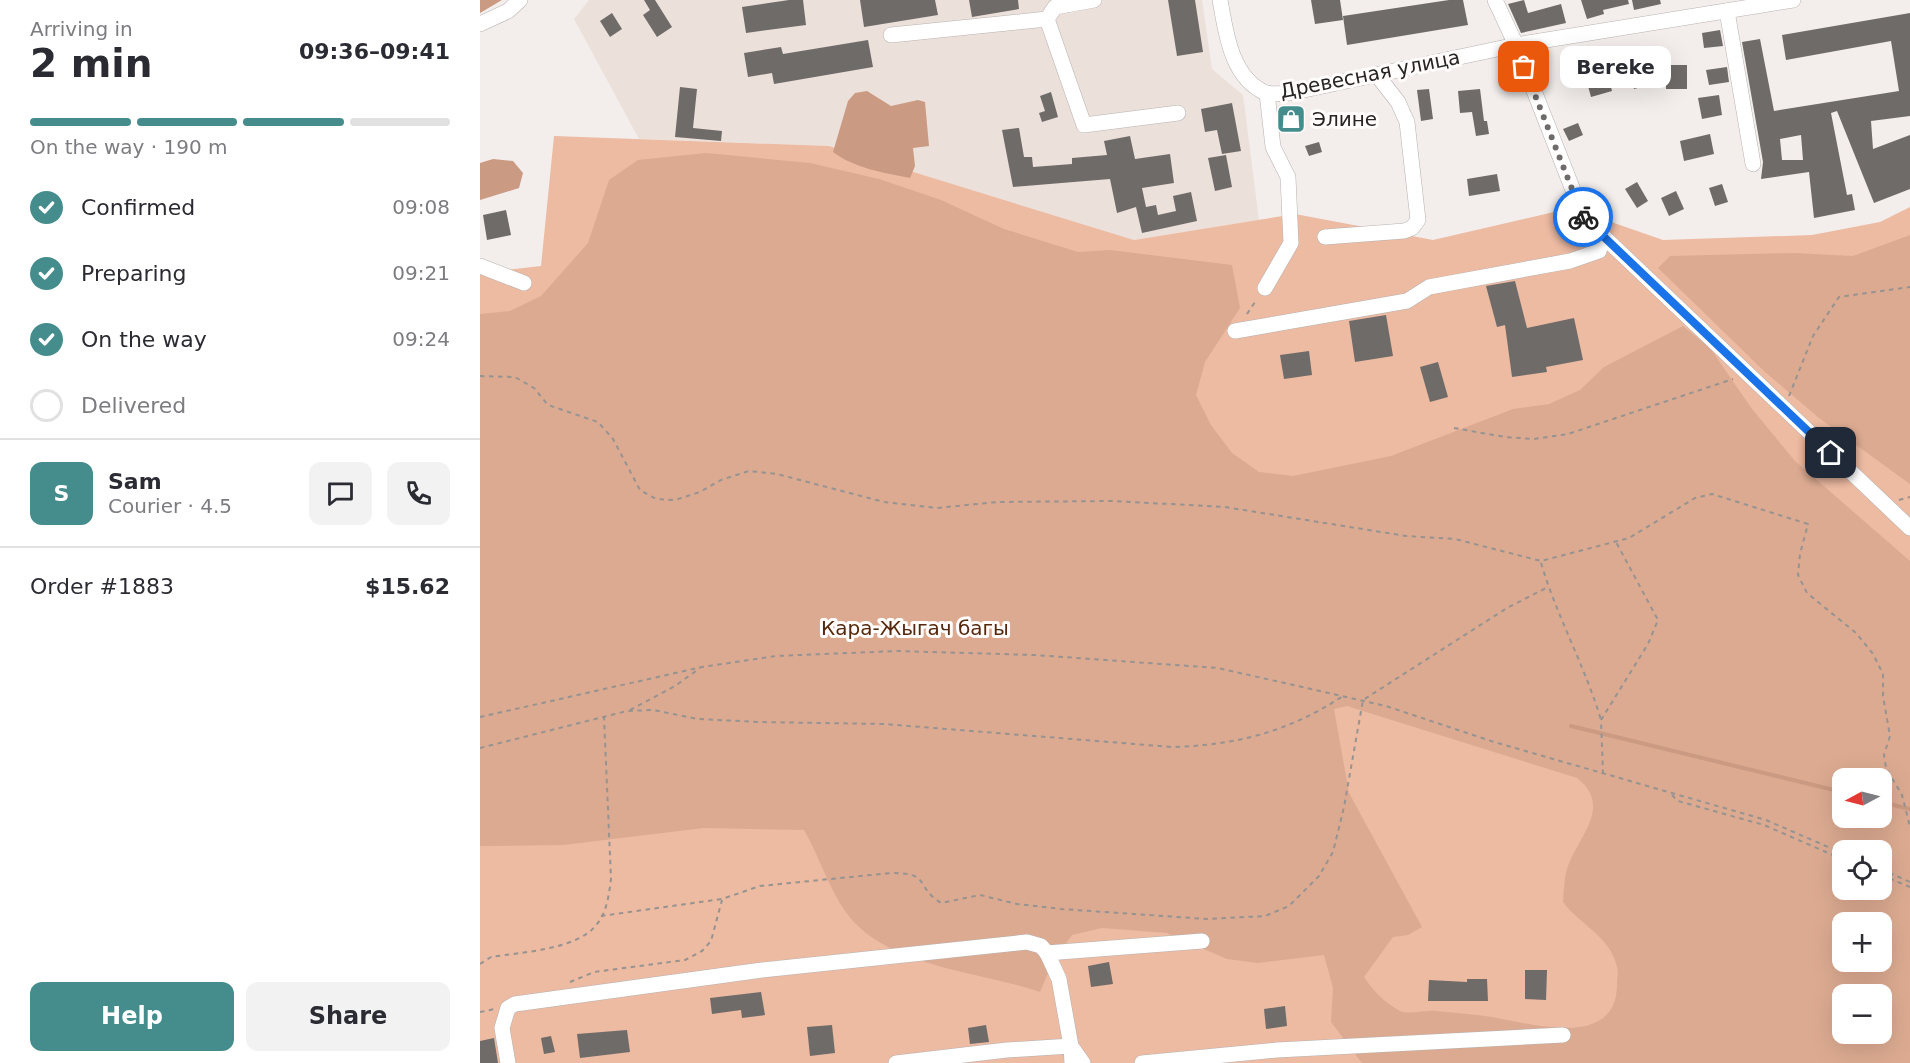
<!DOCTYPE html>
<html lang="en">
<head>
<meta charset="utf-8">
<style>
	:root { --surface:#fff; --page:#f2f2f3; --text:#2b2b33; --muted:#7c7c81; --line:#e1e1e2; --accent:#458d8d }
	body { margin:0; font-family:"DejaVu Sans",sans-serif; background:var(--page); color:var(--text); height:100vh; display:flex; flex-direction:column; font-size:22px; white-space:nowrap }
	* { box-sizing:border-box; margin:0 }
	p { font-size:20px; color:var(--muted) }
	.icon { flex:none; width:33px; height:33px; fill:none; stroke:currentColor; stroke-width:2; stroke-linecap:round; stroke-linejoin:round }
	.map { position:relative; flex:1; overflow:hidden }
	.sheet { display:flex; flex-direction:column; background:var(--surface); width:480px }
	.sheet>* { flex:none }
	.needle { width:39px; rotate:263deg }
	.fabs { position:absolute; left:1352px; top:768px; display:grid; gap:12px }
	.fabs a { display:grid; place-items:center; width:60px; height:60px; border-radius:12px; background:var(--surface); box-shadow:0 6px 24px #0002; font-size:30px }
	.pin { position:absolute; display:grid; place-items:center; width:51px; height:51px; color:#fff; margin:-26px; border-radius:12px; box-shadow:0 3px 9px #0006 }
	.courier { position:absolute; display:grid; place-items:center; width:60px; height:60px; margin:-30px; border:4px solid #1a73e8; border-radius:50%; background:#fff; color:#222; box-shadow:0 2px 8px #0007 }
	.bubble { position:absolute; height:42px; border-radius:12px; background:var(--surface); box-shadow:0 6px 24px #0002; font-size:20px; font-weight:800; line-height:42px; text-align:center }
	.overview em { font-style:normal; font-weight:800 }
	.overview div { display:flex; flex-direction:column-reverse }
	.overview { display:flex; align-items:center; justify-content:space-between; height:102px; padding:0 30px }
	h1 { font-size:39px; font-weight:800; line-height:45px }
	.bar { display:grid; grid-template-columns:repeat(4,1fr); gap:9px 6px; align-content:center; height:72px; padding:0 30px }
	.bar i { height:8px; border-radius:4px; background:var(--line) }
	.bar .current { background:var(--accent) }
	.bar p { grid-column:span 4 }
	.line { display:flex; align-items:center; gap:15px; padding:0 30px; border-top:2px solid var(--line) }
	.line div { flex:1 }
	.round { display:grid; place-items:center; flex:none; width:63px; height:63px; border-radius:12px; background:var(--page) }
	ol { padding:0 30px; list-style:none }
	li { display:flex; align-items:center; gap:18px; height:66px }
	li p { margin-inline-start:auto }
	li .icon { padding:6px; border-radius:50%; background:var(--accent); color:#fff; stroke-width:4 }
	li:last-child { color:var(--muted) }
	li i { width:33px; height:33px; border:3px solid var(--line); border-radius:50% }
	.cta { display:flex; gap:12px; margin-top:auto; padding:12px 30px }
	.cta a { flex:1; height:69px; border-radius:12px; background:var(--accent); color:#fff; font-size:24px; font-weight:800; line-height:69px; text-align:center }
	.cta a+a { background:var(--page); color:var(--text) }
	main { display:flex; flex:1; min-height:0 }
	.map>svg:first-child { display:block }
	.built { fill:#ece0da }
	.green { fill:#edbaa2; fill-rule:evenodd }
	.forest { fill:#dcaa91; fill-rule:evenodd }
	.water { fill:#cb9a82 }
	.lines { fill:none; stroke-linecap:round; stroke-linejoin:round }
	.stream { stroke:#cb9a82; stroke-width:4 }
	.building { fill:#6f6b69; fill-rule:evenodd }
	.minor-casing { stroke:#b7b2b0; stroke-width:16 }
	.path { stroke:#969391; stroke-width:2; stroke-dasharray:4.5 4.5; stroke-linecap:butt }
	.minor { stroke:#fff; stroke-width:15 }
	.done { stroke:#6e6b6a; stroke-width:6; stroke-dasharray:0 10.8 }
	.route { stroke:#1a73e8; stroke-width:8 }
	.labels { text-anchor:middle; stroke-width:6; stroke-linejoin:round; paint-order:stroke }
	.street-label { font-size:20px; fill:#262524; stroke:#fffcfb }
	.poi-label { font-size:20px; fill:#262524; stroke:#fffcfb; text-anchor:start }
	.park-label { font-size:20px; fill:#55270c; stroke:#fffcfb }
</style>
</head>
<body>
<main>
<section class="sheet">
<div class="overview"><div><h1>2 min</h1><p>Arriving in</p></div><em>09:36–09:41</em></div>
<div class="bar"><i class="current"></i><i class="current"></i><i class="current"></i><i></i><p>On the way · 190 m</p></div>
<ol>
<li><svg class="icon" aria-label="check" viewBox="0 0 24 24"><path d="M5 12l5 5 9-10"/></svg>Confirmed<p>09:08</p></li>
<li><svg class="icon" aria-label="check" viewBox="0 0 24 24"><path d="M5 12l5 5 9-10"/></svg>Preparing<p>09:21</p></li>
<li><svg class="icon" aria-label="check" viewBox="0 0 24 24"><path d="M5 12l5 5 9-10"/></svg>On the way<p>09:24</p></li>
<li><i></i>Delivered</li>
</ol>
<div class="line" style="height:108px"><b class="round" style="background:var(--accent);color:#fff">S</b><div><b>Sam</b><p>Courier · 4.5</p></div><a class="round"><svg class="icon" aria-label="chat" viewBox="0 0 24 24"><path d="M4 5h16v11H9l-5 4z"/></svg></a><a class="round"><svg class="icon" aria-label="phone" viewBox="0 0 24 24"><path d="M5 4h4l2 5-3 2q2 4 5 5l2-3 5 2v4C11 20 4 13 5 4z"/></svg></a></div>
<div class="line" style="height:78px"><div>Order #1883</div><b>$15.62</b></div>
<div class="cta"><a>Help</a><a>Share</a></div>
</section>
<div class="map">
<svg width="1430" height="1063" viewBox="0 0 1430 1063">
	<rect width="100%" height="100%" fill="#f3eeec"/>
	<!-- built -->
	<polygon class="built" points="109,0 722,0 732,69 763,95 779,220 654,240 349,146 159,139 94,19"/>
	<!-- green -->
	<path class="green" d="M74 136 349 146 654 240 815 214 953 240 1091 208 1183 240 1332 235 1400 222 1430 207V1063H0V273L61 266ZM1362 778H1401V818H1362ZM1362 850H1401V890H1362ZM1362 922H1401V962H1362ZM1362 994H1401V1034H1362Z"/>
	<!-- forest -->
	<g class="forest">
		<path d="M226 153 330 163 399 179 461 200 524 229 598 252 630 250 752 265 760 308 725 362 716 395 731 425 752 453 779 472 813 476 911 456 1033 409 1069 404 1100 390 1124 367 1203 326 1230 348 1272 409 1315 461 1430 561V1063H882L851 1022 853 988 844 955 778 963 747 959 687 933 622 928 592 935 573 961 560 992C502 972 417 968 374 922 351 897 341 859 324 830L224 828 83 845 0 846V314L30 311 61 296 108 243 129 180 158 160ZM867 706 1097 778C1134 807 1097 837 1087 869 1084 879 1084 891 1083 902 1099 924 1131 937 1137 967 1139 972 1137 979 1137 985 1136 1055 1040 1019 997 1015 984 1014 970 1012 956 1011 946 1010 929 1015 920 1011 905 1003 893 991 884 977L913 937 928 935 942 927 869 793 854 709ZM1362 778H1401V818H1362ZM1362 850H1401V890H1362ZM1362 922H1401V962H1362ZM1362 994H1401V1034H1362Z"/>
		<polygon points="1430,235 1430,484 1339,418 1285,372 1178,268 1190,256 1315,253 1373,256"/>
	</g>
	<!-- water -->
	<g class="water">
		<polygon points="0,0 22,0 0,13"/>
		<path d="M387 91 411 106 438 100 445 102 449 146 433 148 435 166 430 178C404 173 374 168 353 152L368 101 375 93Z"/>
		<polygon points="13,159 33,161 43,173 39,188 0,200 0,163"/>
	</g>
	<g class="lines">
		<!-- stream -->
		<g class="stream">
			<polyline points="1091,726 1362,792"/>
			<polyline points="1401,802 1430,809"/>
		</g>
	</g>
	<!-- building -->
	<g class="building">
		<polygon points="164,0 175,0 192,27 177,37 163,15 170,10"/>
		<polygon points="309,0 323,0 326,25 266,33 262,7"/>
		<polygon points="380,0 455,0 458,15 384,27"/>
		<polygon points="489,0 538,0 539,9 492,17"/>
		<polygon points="688,0 715,0 723,52 697,56"/>
		<polygon points="831,0 860,0 863,20 835,24"/>
		<polygon points="969,0 983,0 988,25 867,45 863,16"/>
		<polygon points="1044,0 1048,13 1081,4 1086,23 1041,33 1028,4"/>
		<polygon points="1101,0 1148,0 1149,4 1123,10 1124,14 1107,19"/>
		<polygon points="1152,0 1180,0 1181,4 1154,10"/>
		<polygon points="132,13 142,29 130,37 120,21"/>
		<path d="M1430 13V116L1391 121 1393 149 1430 135V189L1394 203 1357 111 1351 113 1367 195 1372 194 1375 210 1334 218 1329 172 1281 179 1283 162 1262 42 1280 39 1294 111 1419 91 1411 41 1306 60 1302 35ZM1321 135 1323 160H1302L1300 139Z"/>
		<polygon points="1240,30 1243,46 1224,48 1222,33"/>
		<polygon points="388,40 393,67 294,84 292,73 268,77 264,53 301,47 303,54"/>
		<polygon points="1167,46 1170,65 1207,65 1207,89 1186,89 1186,80 1154,89 1144,49"/>
		<polygon points="1247,67 1249,82 1229,85 1226,70"/>
		<polygon points="1129,79 1132,91 1111,97 1108,86"/>
		<polygon points="200,87 217,89 213,128 242,131 241,141 195,137"/>
		<polygon points="949,89 953,119 941,121 937,90"/>
		<polygon points="1000,89 1004,121 1007,121 1009,134 996,136 992,112 980,113 978,91"/>
		<polygon points="571,92 578,117 562,122 559,113 565,111 560,96"/>
		<polygon points="1239,95 1242,115 1222,119 1218,98"/>
		<polygon points="752,103 761,151 742,154 737,130 725,132 721,109"/>
		<polygon points="1098,123 1103,135 1089,141 1083,129"/>
		<polygon points="539,128 544,157 552,157 553,167 592,164 592,158 627,155 624,141 650,136 655,159 690,154 694,183 662,188 666,207 676,205 678,215 696,211 693,196 711,192 717,221 662,233 656,207 637,213 630,179 533,187 522,130"/>
		<polygon points="1230,134 1234,154 1204,161 1200,141"/>
		<polygon points="839,142 842,152 829,156 825,146"/>
		<polygon points="746,155 752,187 735,191 728,158"/>
		<polygon points="1017,174 1020,191 989,196 987,179"/>
		<polygon points="1157,182 1168,201 1157,208 1145,189"/>
		<polygon points="1242,184 1248,202 1235,206 1229,188"/>
		<polygon points="1196,191 1204,209 1189,216 1181,198"/>
		<polygon points="26,210 31,235 7,240 3,215"/>
		<polygon points="1035,281 1047,328 1094,318 1103,360 1066,367 1067,372 1032,377 1025,325 1017,327 1006,286"/>
		<polygon points="906,315 913,356 875,362 869,321"/>
		<polygon points="829,351 832,375 804,379 800,355"/>
		<polygon points="958,362 968,397 950,402 940,367"/>
		<polygon points="629,962 633,984 611,987 608,966"/>
		<polygon points="1045,970 1067,970 1066,1000 1045,999"/>
		<polygon points="987,979 1007,979 1008,1001 948,1001 949,980 987,982"/>
		<polygon points="281,992 285,1015 262,1018 261,1010 232,1014 230,998"/>
		<polygon points="805,1006 807,1026 786,1029 784,1009"/>
		<polygon points="352,1025 355,1053 330,1056 327,1027"/>
		<polygon points="506,1025 509,1042 490,1044 488,1028"/>
		<polygon points="147,1030 150,1052 100,1058 97,1034"/>
		<polygon points="71,1036 75,1052 64,1054 61,1038"/>
		<polygon points="14,1038 18,1063 0,1063 0,1041"/>
	</g>
	<g class="lines">
		<!-- minor casing -->
		<g class="minor-casing">
			<g id="minor">
				<path d="M740 0C746 33 751 78 786 93 793 95 803 93 810 93L1036 45 1313 0"/>
				<polyline points="1015,0 1036,45 1104,218 1430,528"/>
				<polyline points="1247,11 1273,164"/>
				<polyline points="567,19 575,7 614,0"/>
				<polyline points="0,24 28,11 40,0"/>
				<polyline points="411,35 567,19 604,125 698,113"/>
				<polyline points="845,237 924,231 932,228 938,220 927,122 918,102 897,75"/>
				<polyline points="0,266 44,283"/>
				<polyline points="785,288 811,243 808,177 793,147 787,93"/>
				<polyline points="755,331 927,301 949,287 1090,261 1119,251 1123,236"/>
				<polyline points="567,953 579,979 591,1046 603,1063"/>
				<polyline points="28,1063 22,1028 28,1008 35,1004 282,970 547,942 561,946 567,953 722,941"/>
				<polyline points="416,1063 527,1050 591,1046 592,1063"/>
				<polyline points="662,1063 797,1050 1083,1035"/>
			</g>
		</g>
		<!-- path -->
		<g class="path">
			<polyline points="767,314 777,299"/>
			<polyline points="0,376 35,377 54,388 68,405 118,422 133,439 160,490 176,499 195,500 220,492 241,480 269,471 297,474 404,502 457,508 517,502 633,501 745,507 926,536 975,539 1061,561 1149,538 1215,498 1232,494 1328,524 1320,554 1318,575 1327,593 1376,633 1393,654 1403,674 1403,696 1410,736 1404,755 1406,768 1422,795 1430,827"/>
			<polyline points="1309,396 1333,336 1359,297 1430,287"/>
			<polyline points="974,428 1025,437 1054,439 1088,434 1253,379"/>
			<polyline points="1419,500 1430,497"/>
			<path d="M1061 563C1077 617 1105 666 1121 720"/>
			<polyline points="150,710 195,686 220,668"/>
			<polyline points="0,717 222,667 296,656 417,651 555,655 738,668 906,706 1014,742 1286,820 1362,853"/>
			<path d="M0 748 147 711 173 710 218 719 279 722 404 724 692 747C757 745 808 732 863 696"/>
			<polyline points="1123,774 1121,720 1168,644 1178,620 1136,542"/>
			<polyline points="1192,795 1198,801 1284,825 1362,859"/>
			<polyline points="1401,869 1430,882"/>
			<polyline points="1401,875 1430,887"/>
			<path d="M121 916 242 899 280 886 411 873C452 873 434 886 461 903L500 895 537 904 581 909 727 919 785 916 809 906 839 876 853 852 864 807 883 700 1027 608 1068 587"/>
			<path d="M0 964 11 957C41 952 98 950 117 924 127 912 129 894 131 879L124 717"/>
			<polyline points="90,982 114,972 205,960 222,951 231,941 242,900"/>
			<polyline points="0,1012 15,1009"/>
		</g>
		<!-- minor -->
		<use href="#minor" class="minor"/>
	</g>
	<g class="lines">
		<!-- done -->
		<polyline class="done" points="1044,67 1103,217"/>
		<!-- route -->
		<polyline class="route" points="1103,217 1351,453"/>
	</g>
	<!-- icons -->
	<defs>
		<g id="shop-square" transform="scale(1.5)"><rect x="-9" y="-9" width="18" height="18" rx="4" fill="#458d8d" stroke="#fffcfb"/><path d="M-5-2.5h2.3a2.7 3.5 0 0 1 5.4 0H5L5.5 6h-11ZM-1.5-2.5h3a1.5 2.3 0 0 0-3 0Z" fill="#fff"/></g>
	</defs>
	<g fill-rule="evenodd">
		<use href="#shop-square" x="811" y="119"/>
	</g>
	<g class="labels">
		<!-- street labels -->
		<g class="street-label">
			<text transform="translate(890 74) rotate(-11)" y="7">Древесная улица</text>
		</g>
		<!-- poi labels -->
		<g class="poi-label">
			<text x="832" y="126">Элине</text>
		</g>
		<!-- park labels -->
		<g class="park-label">
			<text x="435" y="635">Кара-Жыгач багы</text>
		</g>
	</g>
</svg>
<div class="fabs">
<a><svg class="needle" viewBox="-14 -14 28 28"><path d="M0-13l5 13h-10z" fill="#e53935"/><path d="M0 13l5-13h-10z" fill="#7c7c81"/></svg></a>
<a><svg class="icon" aria-label="locate" viewBox="0 0 24 24"><circle cx="12" cy="12" r="6"/><path d="M12 2v4M12 18v4M2 12h4M18 12h4"/></svg></a>
<a>+</a>
<a>−</a>
</div>
<div class="pin" style="left:1044px;top:67px;background:#ea580c"><svg class="icon" aria-label="bag" viewBox="0 0 24 24"><path d="M5 8h14l-1 12H6zM9 8a3 3 0 0 1 6 0"/></svg></div>
<div class="pin" style="left:1351px;top:453px;background:#1f2937"><svg class="icon" aria-label="home" viewBox="0 0 24 24"><path d="M3 11l9-7 9 7M6 9v11h12V9"/></svg></div>
<div class="courier" style="left:1103px;top:217px"><svg class="icon" aria-label="bike" viewBox="0 0 24 24"><circle cx="6" cy="16" r="4"/><circle cx="18" cy="16" r="4"/><path d="M6 16l4-8h5l3 8M10 8l3 8H6M13 5h3"/></svg></div>
<div class="bubble" style="left:1080px;top:46px;width:111px">Bereke</div>
</div>
</main>
</body>
</html>
